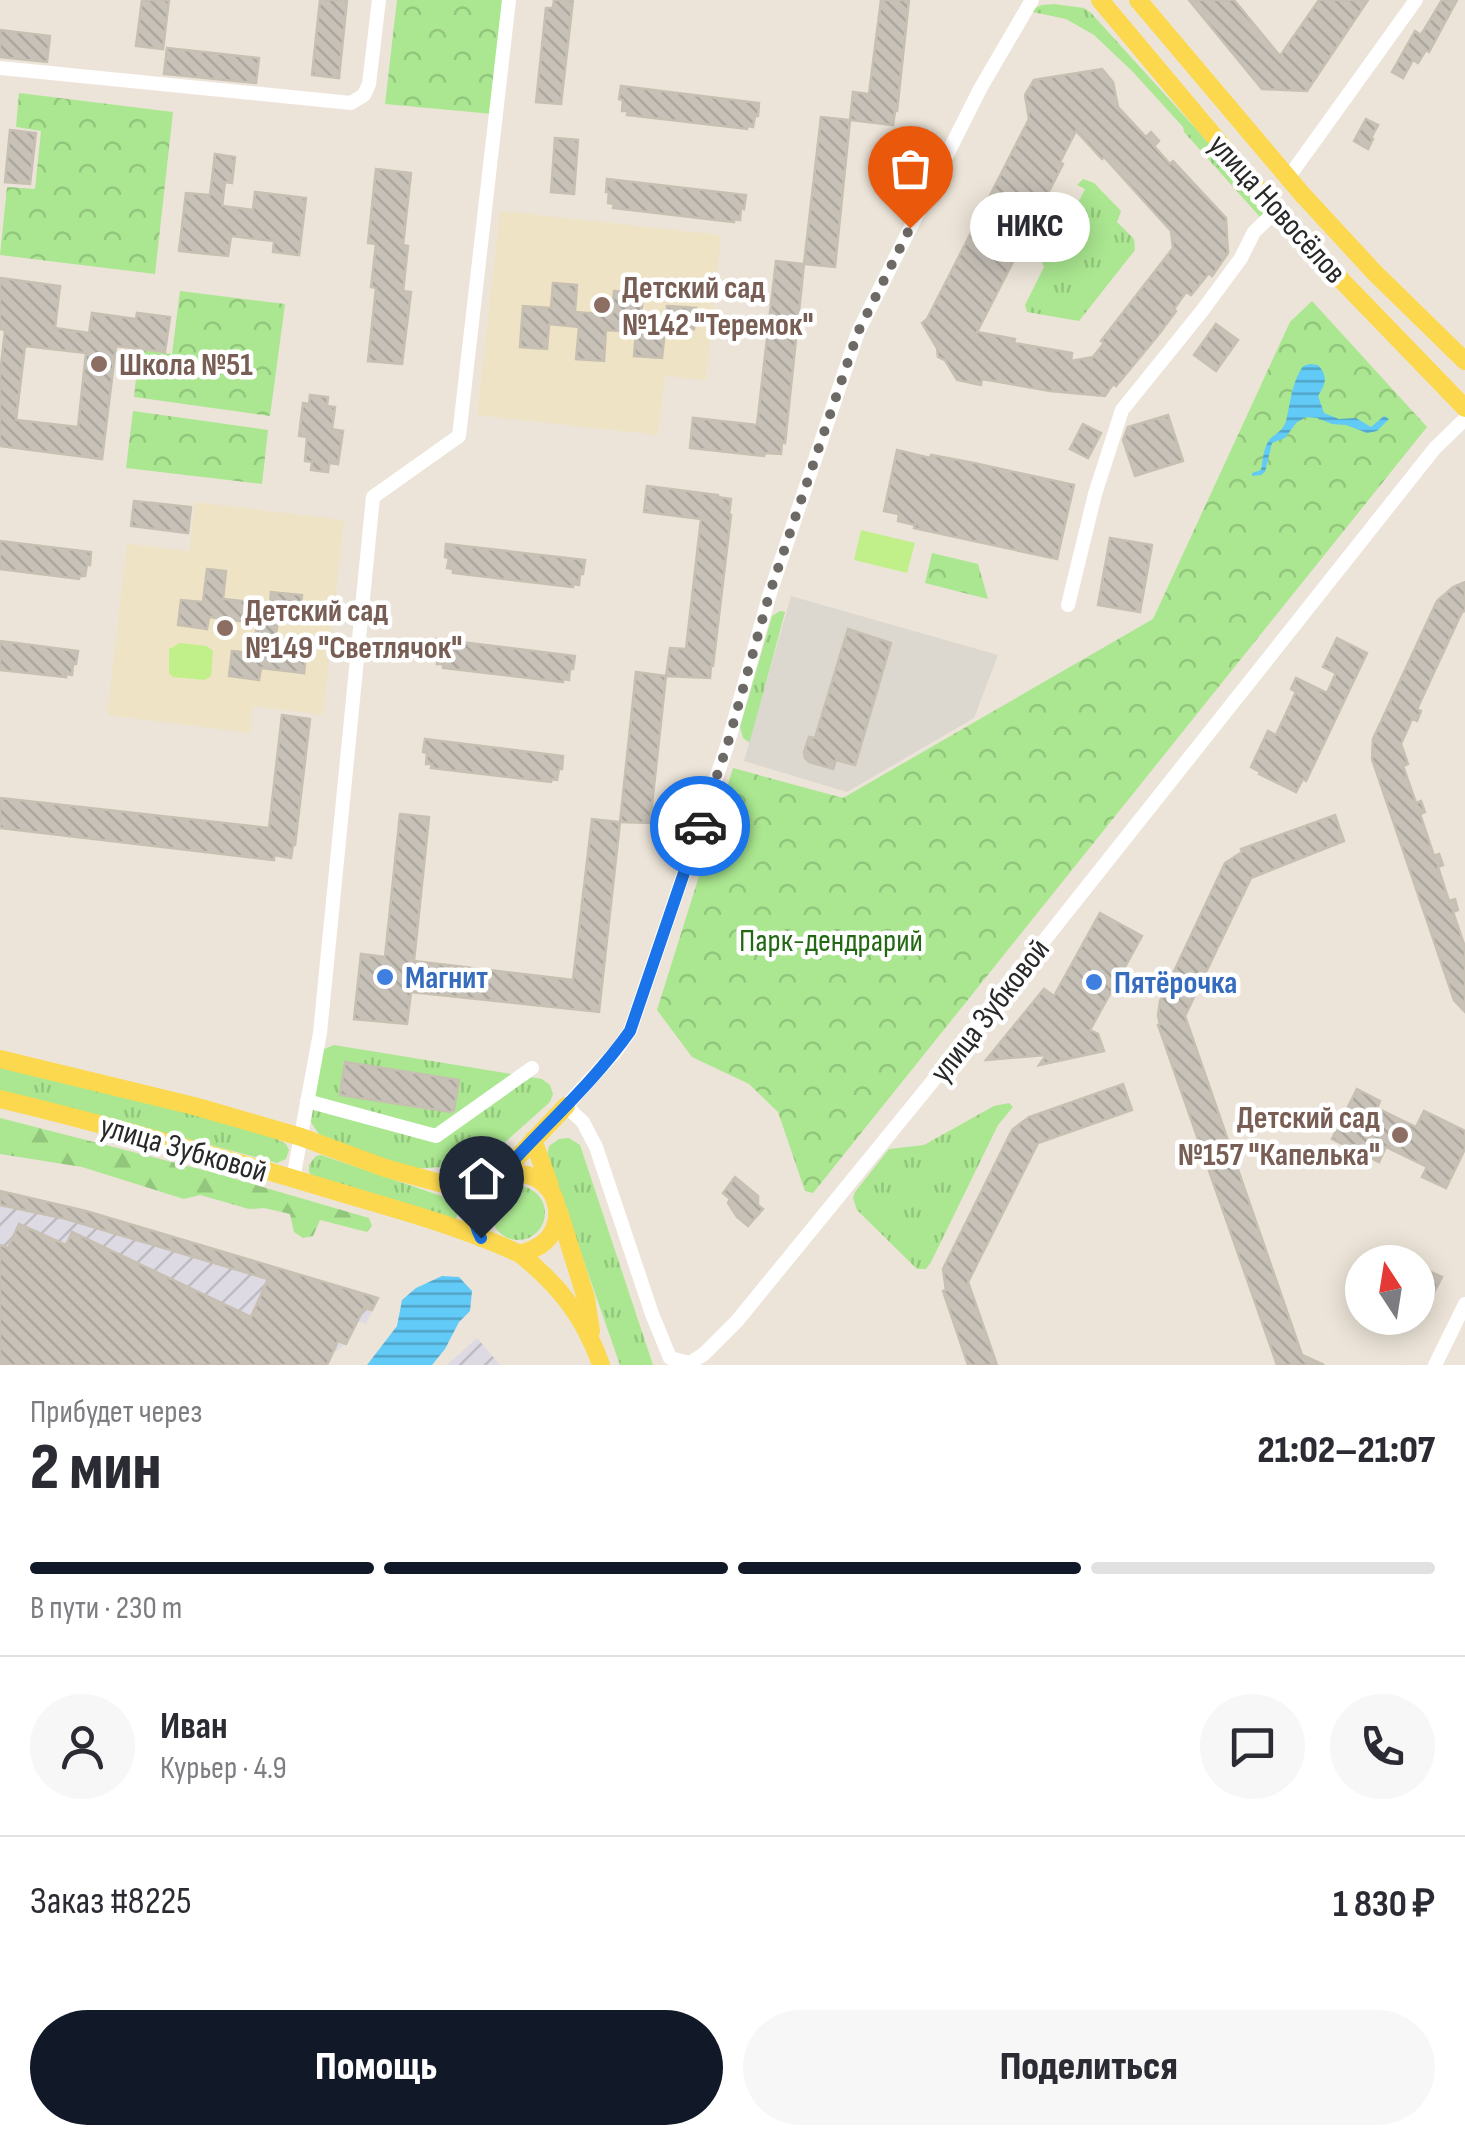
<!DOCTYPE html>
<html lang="ru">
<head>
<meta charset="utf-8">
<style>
	:root { --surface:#fff; --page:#f7f7f7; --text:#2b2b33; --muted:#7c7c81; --line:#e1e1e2; --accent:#111827 }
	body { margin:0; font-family:"Sofia Sans Condensed",sans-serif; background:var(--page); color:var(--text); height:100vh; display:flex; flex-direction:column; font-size:38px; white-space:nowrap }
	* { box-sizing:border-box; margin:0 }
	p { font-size:32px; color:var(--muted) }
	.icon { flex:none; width:55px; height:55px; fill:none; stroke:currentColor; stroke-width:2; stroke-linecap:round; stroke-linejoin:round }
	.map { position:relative; height:1365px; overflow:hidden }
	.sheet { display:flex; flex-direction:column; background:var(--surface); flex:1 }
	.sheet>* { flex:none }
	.needle { width:65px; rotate:348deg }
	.fabs { position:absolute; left:1345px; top:1245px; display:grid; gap:20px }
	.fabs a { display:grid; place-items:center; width:90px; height:90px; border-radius:50%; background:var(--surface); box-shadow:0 5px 25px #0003; font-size:50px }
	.pin { position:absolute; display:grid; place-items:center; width:85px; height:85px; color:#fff; margin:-102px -42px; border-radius:50% 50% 50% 0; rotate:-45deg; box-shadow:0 0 10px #0007 }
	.pin .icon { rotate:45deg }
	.courier { position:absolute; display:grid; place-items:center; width:100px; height:100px; margin:-50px; border:8px solid #1a73e8; border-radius:50%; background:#fff; color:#222; box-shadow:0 2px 12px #0007 }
	.bubble { position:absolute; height:70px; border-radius:35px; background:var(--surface); box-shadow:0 5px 25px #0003; font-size:32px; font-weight:800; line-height:70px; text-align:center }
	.summary em { font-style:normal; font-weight:800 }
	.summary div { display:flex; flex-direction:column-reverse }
	.summary { display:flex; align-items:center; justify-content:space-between; height:170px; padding:0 30px }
	h1 { font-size:65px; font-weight:800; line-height:75px }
	.bar { display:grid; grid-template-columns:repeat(4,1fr); gap:15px 10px; align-content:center; height:120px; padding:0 30px }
	.bar i { height:12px; border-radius:8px; background:var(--line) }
	.bar .active { background:var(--accent) }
	.bar p { grid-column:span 4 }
	.line { display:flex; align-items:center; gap:25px; padding:0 30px; border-top:2px solid var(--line) }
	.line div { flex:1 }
	.round { display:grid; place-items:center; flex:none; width:105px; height:105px; border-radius:52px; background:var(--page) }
	.button { display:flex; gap:20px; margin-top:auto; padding:20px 30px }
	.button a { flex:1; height:115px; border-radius:60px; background:var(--accent); color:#fff; font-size:40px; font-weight:800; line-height:115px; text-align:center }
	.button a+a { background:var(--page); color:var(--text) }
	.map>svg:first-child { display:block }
	.industrial { fill:url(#industrial-furrows) }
	.education { fill:#efe3c5 }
	.grass { fill:url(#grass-tufts) }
	.forest { fill:url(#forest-firs) }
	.park { fill:url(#park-crowns) }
	.pitch { fill:#c1f08a }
	.plaza { fill:#dcd7cf }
	.water { fill:url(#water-rules) }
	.building { fill:url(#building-back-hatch); stroke:#c7c0b2; stroke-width:2.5; fill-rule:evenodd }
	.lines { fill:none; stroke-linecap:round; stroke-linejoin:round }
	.minor { stroke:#fff; stroke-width:14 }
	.major { stroke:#fbd84e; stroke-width:18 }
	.done { stroke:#6d6a66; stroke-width:10; stroke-dasharray:0 18 }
	.route { stroke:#1a73e8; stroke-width:12 }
	.education-dot { fill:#8d6e63; stroke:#fff; stroke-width:4 }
	.shop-dot { fill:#3f7fe0; stroke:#fff; stroke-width:4 }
	.labels { text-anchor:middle; stroke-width:9; stroke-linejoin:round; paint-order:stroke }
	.street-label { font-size:32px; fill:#282828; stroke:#fff }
	.education-label { font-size:32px; font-weight:bold; fill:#785e54; stroke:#fff; text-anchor:start }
	.park-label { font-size:32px; fill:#236914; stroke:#fff }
	.shop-label { font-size:32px; font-weight:bold; fill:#366cbe; stroke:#fff; text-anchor:start }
</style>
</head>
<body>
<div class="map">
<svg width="1465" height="1365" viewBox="0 0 1465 1365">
	<defs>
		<pattern id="industrial-furrows" width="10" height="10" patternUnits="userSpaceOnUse" patternTransform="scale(2.5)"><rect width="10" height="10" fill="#dddae3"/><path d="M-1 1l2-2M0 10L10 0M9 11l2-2" fill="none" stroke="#bebbc3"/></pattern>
		<pattern id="grass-tufts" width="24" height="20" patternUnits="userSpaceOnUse" patternTransform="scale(2.5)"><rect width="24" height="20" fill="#aae790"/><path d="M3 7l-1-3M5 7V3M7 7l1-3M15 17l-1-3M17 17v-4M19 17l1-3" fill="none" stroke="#92c67c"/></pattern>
		<pattern id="forest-firs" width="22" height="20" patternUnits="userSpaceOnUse" patternTransform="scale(2.5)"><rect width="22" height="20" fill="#aae790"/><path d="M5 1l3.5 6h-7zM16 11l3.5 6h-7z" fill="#92c67c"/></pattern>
		<pattern id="park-crowns" width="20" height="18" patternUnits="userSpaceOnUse" patternTransform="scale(2.5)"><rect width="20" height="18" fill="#aae790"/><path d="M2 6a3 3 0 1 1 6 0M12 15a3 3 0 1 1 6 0" fill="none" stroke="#92c67c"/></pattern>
		<pattern id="water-rules" width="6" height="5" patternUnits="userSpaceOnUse" patternTransform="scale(2.5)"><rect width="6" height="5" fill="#62caf7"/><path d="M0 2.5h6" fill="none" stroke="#51a4c8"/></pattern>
		<pattern id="building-back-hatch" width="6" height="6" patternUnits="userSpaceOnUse" patternTransform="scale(2.5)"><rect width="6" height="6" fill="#c7c1b8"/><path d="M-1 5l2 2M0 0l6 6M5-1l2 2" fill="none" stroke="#aba69e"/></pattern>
	</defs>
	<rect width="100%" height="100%" fill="#ece4d8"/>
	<!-- industrial -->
	<g class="industrial">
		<polygon points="0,1191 87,1211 378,1298 366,1324 357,1321 346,1344 331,1355 0,1365"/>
		<polygon points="477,1338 500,1365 447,1365"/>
	</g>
	<!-- education -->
	<g class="education">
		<polygon points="500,211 721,235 706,380 665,376 658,435 477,415"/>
		<polygon points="195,502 344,520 323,715 253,706 250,733 107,715 127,544 189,551"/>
	</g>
	<!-- grass -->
	<g class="grass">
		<polygon points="1054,4 1084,8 1091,13 1266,206 1264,217 1260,217 1184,132 1183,127 1133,72 1094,35 1066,19 1028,11 1042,5"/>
		<polygon points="1083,179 1094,183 1121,211 1117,222 1134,239 1135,250 1079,321 1027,312 1025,305 1044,267 1042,262 1061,225 1069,221 1085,189 1077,185"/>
		<polygon points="780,611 785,612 750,743 743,738 740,727 772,616"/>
		<polygon points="334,1045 542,1079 550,1085 553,1094 550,1102 494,1152 475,1162 456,1166 414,1169 321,1137 310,1121 322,1050"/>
		<polygon points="0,1067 189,1112 275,1138 286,1144 289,1150 286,1159 277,1163 177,1136 0,1092"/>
		<polygon points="1009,1103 1013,1107 998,1125 931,1262 926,1269 917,1269 857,1210 853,1198 855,1192 889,1149 924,1145 994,1106"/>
		<polygon points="569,1138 580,1145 653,1365 620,1365 547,1155 549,1146 559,1139"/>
		<polygon points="321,1155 453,1200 460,1204 456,1219 452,1221 314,1179 309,1172 309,1165 316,1156"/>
		<circle cx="518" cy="1213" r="27"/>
	</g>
	<!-- forest -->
	<polygon class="forest" points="0,1118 211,1172 369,1218 372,1226 367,1232 320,1220 313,1236 303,1238 294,1232 290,1214 264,1208 249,1209 200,1195 184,1199 82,1167 0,1154"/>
	<!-- park -->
	<g class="park">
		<polygon points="397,0 505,0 493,114 385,104"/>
		<polygon points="19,93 173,112 155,274 0,255 7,187 35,189 41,131 16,127"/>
		<polygon points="180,291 285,304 270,416 134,397 139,350 172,354"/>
		<polygon points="1312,301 1427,427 813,1193 805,1191 778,1112 749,1084 692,1057 657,1010 733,768 843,798 1153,619 1290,322"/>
		<polygon points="133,411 268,430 262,484 126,468"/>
		<polygon points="932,553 978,564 988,599 925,583"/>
	</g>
	<!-- pitch -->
	<g class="pitch">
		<polygon points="861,530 915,543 907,573 854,560"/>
		<polygon points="180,643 207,646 213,651 211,676 205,680 173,677 169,673 169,649"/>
	</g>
	<!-- plaza -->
	<polygon class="plaza" points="791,596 998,655 974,718 847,792 744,761"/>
	<!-- water -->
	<g class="water">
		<path d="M1310 364 1318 365C1329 377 1325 385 1318 396L1324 413 1339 419 1356 418 1371 427 1384 416 1389 419 1377 431 1367 433 1346 425 1332 424 1317 418 1306 417 1296 423 1285 438 1272 443 1265 472 1261 475 1252 476V473L1261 470C1263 460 1263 448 1270 439 1277 432 1283 431 1286 421 1291 401 1291 384 1303 366Z"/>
		<polygon points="442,1276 459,1277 472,1291 470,1311 459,1322 445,1349 432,1365 367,1365 397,1326 402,1300 416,1288"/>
	</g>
	<!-- building -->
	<g class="building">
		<polygon points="142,0 169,0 163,49 136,46"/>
		<polygon points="320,0 347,0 339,78 312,75"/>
		<polygon points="554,0 573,0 561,104 536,102 546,8 553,8"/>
		<polygon points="881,0 909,0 897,111 895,111 893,125 850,120 853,92 869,94"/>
		<polygon points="1189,0 1234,0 1280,56 1319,0 1368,0 1307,91 1262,89"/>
		<polygon points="1442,0 1457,0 1429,52 1426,50 1418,63 1413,60 1403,78 1392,72 1415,31 1421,35"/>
		<polygon points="0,30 50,36 47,62 0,57"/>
		<polygon points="167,48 259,58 256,83 164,74"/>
		<path d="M1102 69 1113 82 1118 107 1146 137 1151 132 1159 141 1154 146 1170 164 1173 161 1226 218 1228 253 1212 276 1209 273 1191 295 1186 292 1174 309 1176 311 1159 334 1116 386 1113 384 1105 396 1050 391 982 379 981 385 957 380 945 360 938 357 937 348 922 323 927 319 1029 119 1025 95 1034 80ZM1076 131 1102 159 1104 157 1171 231 1173 248 1101 341 1104 343 1093 357 1071 361 1072 353 1014 343 1015 339 977 332 1063 164 1060 162Z"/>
		<polygon points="621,86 759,103 758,116 755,116 753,127 748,126 747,129 627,115 628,111 622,111 623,100 619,99"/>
		<polygon points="821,117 850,120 835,267 804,264"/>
		<polygon points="1366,119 1378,125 1371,138 1373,139 1368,149 1354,141"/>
		<polygon points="10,130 36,133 30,184 5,182"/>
		<polygon points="555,138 578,140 574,194 551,192"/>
		<polygon points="215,154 235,157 232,183 225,182 222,206 253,210 255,192 306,198 299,255 273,252 274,241 231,236 228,256 179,251 186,193 210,195"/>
		<polygon points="376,169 411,173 403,245 408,246 403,291 411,292 402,364 368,361 376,288 371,287 376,244 368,243"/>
		<polygon points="607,179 746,195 744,209 741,208 740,220 734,219 734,222 613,208 614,204 608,203 609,192 606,192"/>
		<polygon points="776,261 804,264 785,443 782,442 781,454 765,453 764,456 690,448 693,418 757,425"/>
		<path d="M0 278 60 286 55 328 89 333 92 313 136 319 137 313 170 317 165 352 116 346 102 459 0 446V374L5 330 0 329ZM25 346 86 353 78 427 16 420Z"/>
		<polygon points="553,283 577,285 575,312 612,315 614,291 643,293 641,318 666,320 662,358 634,356 636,332 606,330 604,361 576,359 579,327 549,324 547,349 520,347 523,306 551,308"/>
		<polygon points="667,306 696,308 694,329 666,326"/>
		<polygon points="1216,324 1238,340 1216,371 1194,355"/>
		<polygon points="310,395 328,397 327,406 335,407 332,429 343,431 338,464 329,463 328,472 311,470 312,462 305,461 307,437 299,436 303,403 309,404"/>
		<polygon points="1168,415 1183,461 1135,476 1123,440 1128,427"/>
		<polygon points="1083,424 1101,433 1088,458 1070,449"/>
		<polygon points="897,450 930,458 931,455 974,463 1074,485 1057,559 914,528 915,525 898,521 899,514 884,511"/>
		<polygon points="647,486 718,495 718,497 731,499 729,514 731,515 713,666 711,666 710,678 666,676 670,648 686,649 701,519 644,512"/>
		<polygon points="134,501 191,507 188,533 131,526"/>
		<polygon points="1110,538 1152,545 1140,612 1098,605"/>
		<polygon points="0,541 91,552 90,565 87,565 85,576 80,576 79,579 0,569"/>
		<polygon points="446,544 585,560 583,574 580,574 579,585 573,584 573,587 453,573 453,569 447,568 449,558 445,557"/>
		<polygon points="207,569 226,571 223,599 270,604 271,592 302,595 299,621 278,619 274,650 306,654 304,673 261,668 259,680 229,676 232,651 254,653 257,623 209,617 207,629 178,625 181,600 203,602"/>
		<polygon points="1465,582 1465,611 1462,612 1417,709 1421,711 1417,721 1412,719 1401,744 1408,764 1403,766 1416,803 1421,801 1425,812 1420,814 1434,856 1439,854 1443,865 1438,867 1449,901 1455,899 1458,910 1453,912 1465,947 1465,1012 1454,1000 1372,759 1373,739 1437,601 1453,587"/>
		<polygon points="848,629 891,643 855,765 836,760 833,769 809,762 805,758 804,752 809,737 815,738"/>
		<polygon points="1337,638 1367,653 1306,781 1303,779 1296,792 1259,774 1260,772 1251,767 1268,731 1276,735 1296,692 1291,689 1296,678 1327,693 1336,673 1323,667"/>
		<polygon points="436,639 575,656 573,669 570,669 569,680 563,679 563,682 443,668 443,664 437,664 439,653 435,652"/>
		<polygon points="0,641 78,651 76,664 73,664 72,675 66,674 66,677 0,670"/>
		<polygon points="636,672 666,676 650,823 620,822"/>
		<polygon points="282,715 310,719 295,845 293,845 291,858 274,855 274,860 0,828 0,798 269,828"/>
		<polygon points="425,739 563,756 562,769 559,769 557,780 552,779 551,782 431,768 432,764 426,764 427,753 423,752"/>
		<polygon points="400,814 429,817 414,961 573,980 592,819 620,822 599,1012 411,992 407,1024 354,1019 361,954 385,957"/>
		<polygon points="1335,815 1344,841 1251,878 1185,1016 1302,1355 1324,1365 1277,1365 1158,1025 1160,1024 1158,1016 1160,1001 1225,863 1242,852 1241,849"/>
		<polygon points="1100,913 1142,936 1090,1030 1098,1034 1104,1051 1039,1065 1046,1055 986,1060 1044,989 1054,996"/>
		<polygon points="345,1062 459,1080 454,1110 451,1112 340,1095"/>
		<polygon points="1123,1084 1132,1110 1038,1143 968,1282 997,1365 968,1365 943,1291 946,1290 943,1269 1012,1130 1029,1117"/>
		<polygon points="1357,1089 1380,1101 1377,1108 1416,1127 1424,1111 1465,1131 1465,1149 1446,1188 1422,1177 1427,1167 1386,1147 1379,1162 1332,1139"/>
		<polygon points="735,1177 758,1196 758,1205 763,1209 748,1226 737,1217 728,1203 730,1199 723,1193"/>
		<polygon points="0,1191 86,1211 378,1298 372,1310 364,1308 346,1344 338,1341 327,1365 0,1365 0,1245 8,1248 19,1224 66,1245 72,1232 251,1317 268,1279 66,1219 0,1205"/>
		<polygon points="1418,1266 1442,1277 1430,1300 1418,1294"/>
	</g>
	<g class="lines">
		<!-- minor -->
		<g class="minor">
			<polyline points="1032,0 980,89 858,332 770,593 727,746 630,1031 616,1051 566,1106 583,1122 596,1147 652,1314 670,1358 690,1363 704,1354 737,1321 928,1087 1435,448 1465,419"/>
			<polyline points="0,68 351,103 364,95 369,84 379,0"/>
			<polyline points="1288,178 1416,0"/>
			<polyline points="1068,605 1095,494 1122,410 1202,311 1241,258 1254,232 1276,211"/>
			<polyline points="307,1101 436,1136 532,1068"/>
			<polyline points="293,1179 320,1033 373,497 459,436 509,0"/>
			<polyline points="1435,1365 1465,1304"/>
		</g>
		<!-- major -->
		<g class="major">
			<polyline points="1100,0 1291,228 1465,408"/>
			<polyline points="1138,0 1302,194 1374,272 1465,361"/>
			<polyline points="0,1059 194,1106 301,1137 385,1168 480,1194"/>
			<path d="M0 1099C109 1125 217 1156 325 1188 391 1208 458 1225 520 1254 540 1248 553 1240 557 1219 558 1208 556 1198 549 1189 518 1151 455 1193 481 1238"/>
			<polyline points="533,1140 550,1186"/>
			<polyline points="497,1179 566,1106"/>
			<polyline points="559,1212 586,1298 591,1331"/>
			<path d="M520 1254C559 1285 585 1318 601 1365"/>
		</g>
	</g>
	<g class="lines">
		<!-- done -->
		<polyline class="done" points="700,826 727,746 770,592 858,332 910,228"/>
		<!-- route -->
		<path class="route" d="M481 1238C473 1223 471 1208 481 1193 487 1184 505 1170 514 1160 553 1118 597 1078 630 1031L700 826"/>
	</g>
	<!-- markers -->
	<g class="education-dot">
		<circle cx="602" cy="305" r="10"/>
		<circle cx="99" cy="364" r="10"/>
		<circle cx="225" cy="628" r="10"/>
		<circle cx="1400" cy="1135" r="10"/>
	</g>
	<g class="shop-dot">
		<circle cx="385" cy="977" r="10"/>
		<circle cx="1094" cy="982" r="10"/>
	</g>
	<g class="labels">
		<!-- street labels -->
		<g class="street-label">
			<text transform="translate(1278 208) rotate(48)" y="11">улица Новосёлов</text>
			<text transform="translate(989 1010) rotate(-52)" y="11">улица Зубковой</text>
			<text transform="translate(184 1148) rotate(16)" y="11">улица Зубковой</text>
		</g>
		<!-- education labels -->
		<g class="education-label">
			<text x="622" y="298">Детский сад<tspan x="622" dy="37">№142 "Теремок"</tspan></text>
			<text x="119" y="375">Школа №51</text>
			<text x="245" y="621">Детский сад<tspan x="245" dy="37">№149 "Светлячок"</tspan></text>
			<text x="1380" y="1128" text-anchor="end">Детский сад<tspan x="1380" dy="37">№157 "Капелька"</tspan></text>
		</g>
		<!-- park labels -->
		<g class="park-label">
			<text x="831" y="951">Парк-дендрарий</text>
		</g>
		<!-- shop labels -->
		<g class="shop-label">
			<text x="405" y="988">Магнит</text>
			<text x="1114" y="993">Пятёрочка</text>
		</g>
	</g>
</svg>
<div class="fabs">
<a><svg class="needle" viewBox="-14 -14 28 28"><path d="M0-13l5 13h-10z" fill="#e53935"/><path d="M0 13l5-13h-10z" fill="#7c7c81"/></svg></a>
</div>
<div class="pin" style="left:910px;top:228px;background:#ea580c"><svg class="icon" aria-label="bag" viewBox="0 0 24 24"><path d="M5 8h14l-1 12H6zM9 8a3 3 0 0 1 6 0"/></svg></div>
<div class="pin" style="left:481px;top:1238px;background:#1f2937"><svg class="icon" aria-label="home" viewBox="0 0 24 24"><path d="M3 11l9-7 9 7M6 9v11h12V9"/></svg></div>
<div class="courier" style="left:700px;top:826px"><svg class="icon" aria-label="car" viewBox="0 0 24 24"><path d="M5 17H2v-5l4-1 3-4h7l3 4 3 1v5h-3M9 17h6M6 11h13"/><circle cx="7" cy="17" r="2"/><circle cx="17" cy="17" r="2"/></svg></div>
<div class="bubble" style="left:970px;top:192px;width:120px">НИКС</div>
</div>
<section class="sheet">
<div class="summary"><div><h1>2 мин</h1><p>Прибудет через</p></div><em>21:02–21:07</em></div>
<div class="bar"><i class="active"></i><i class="active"></i><i class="active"></i><i></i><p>В пути · 230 m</p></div>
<div class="line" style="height:180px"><a class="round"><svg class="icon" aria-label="person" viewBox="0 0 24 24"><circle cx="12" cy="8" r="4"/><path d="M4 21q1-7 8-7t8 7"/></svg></a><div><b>Иван</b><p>Курьер · 4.9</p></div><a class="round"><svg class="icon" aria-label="chat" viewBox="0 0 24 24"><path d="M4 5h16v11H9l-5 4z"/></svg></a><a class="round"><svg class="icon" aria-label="phone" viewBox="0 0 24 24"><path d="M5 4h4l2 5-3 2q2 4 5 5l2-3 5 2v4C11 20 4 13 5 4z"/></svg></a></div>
<div class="line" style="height:130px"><div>Заказ #8225</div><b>1 830 ₽</b></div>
<div class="button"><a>Помощь</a><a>Поделиться</a></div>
</section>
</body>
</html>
